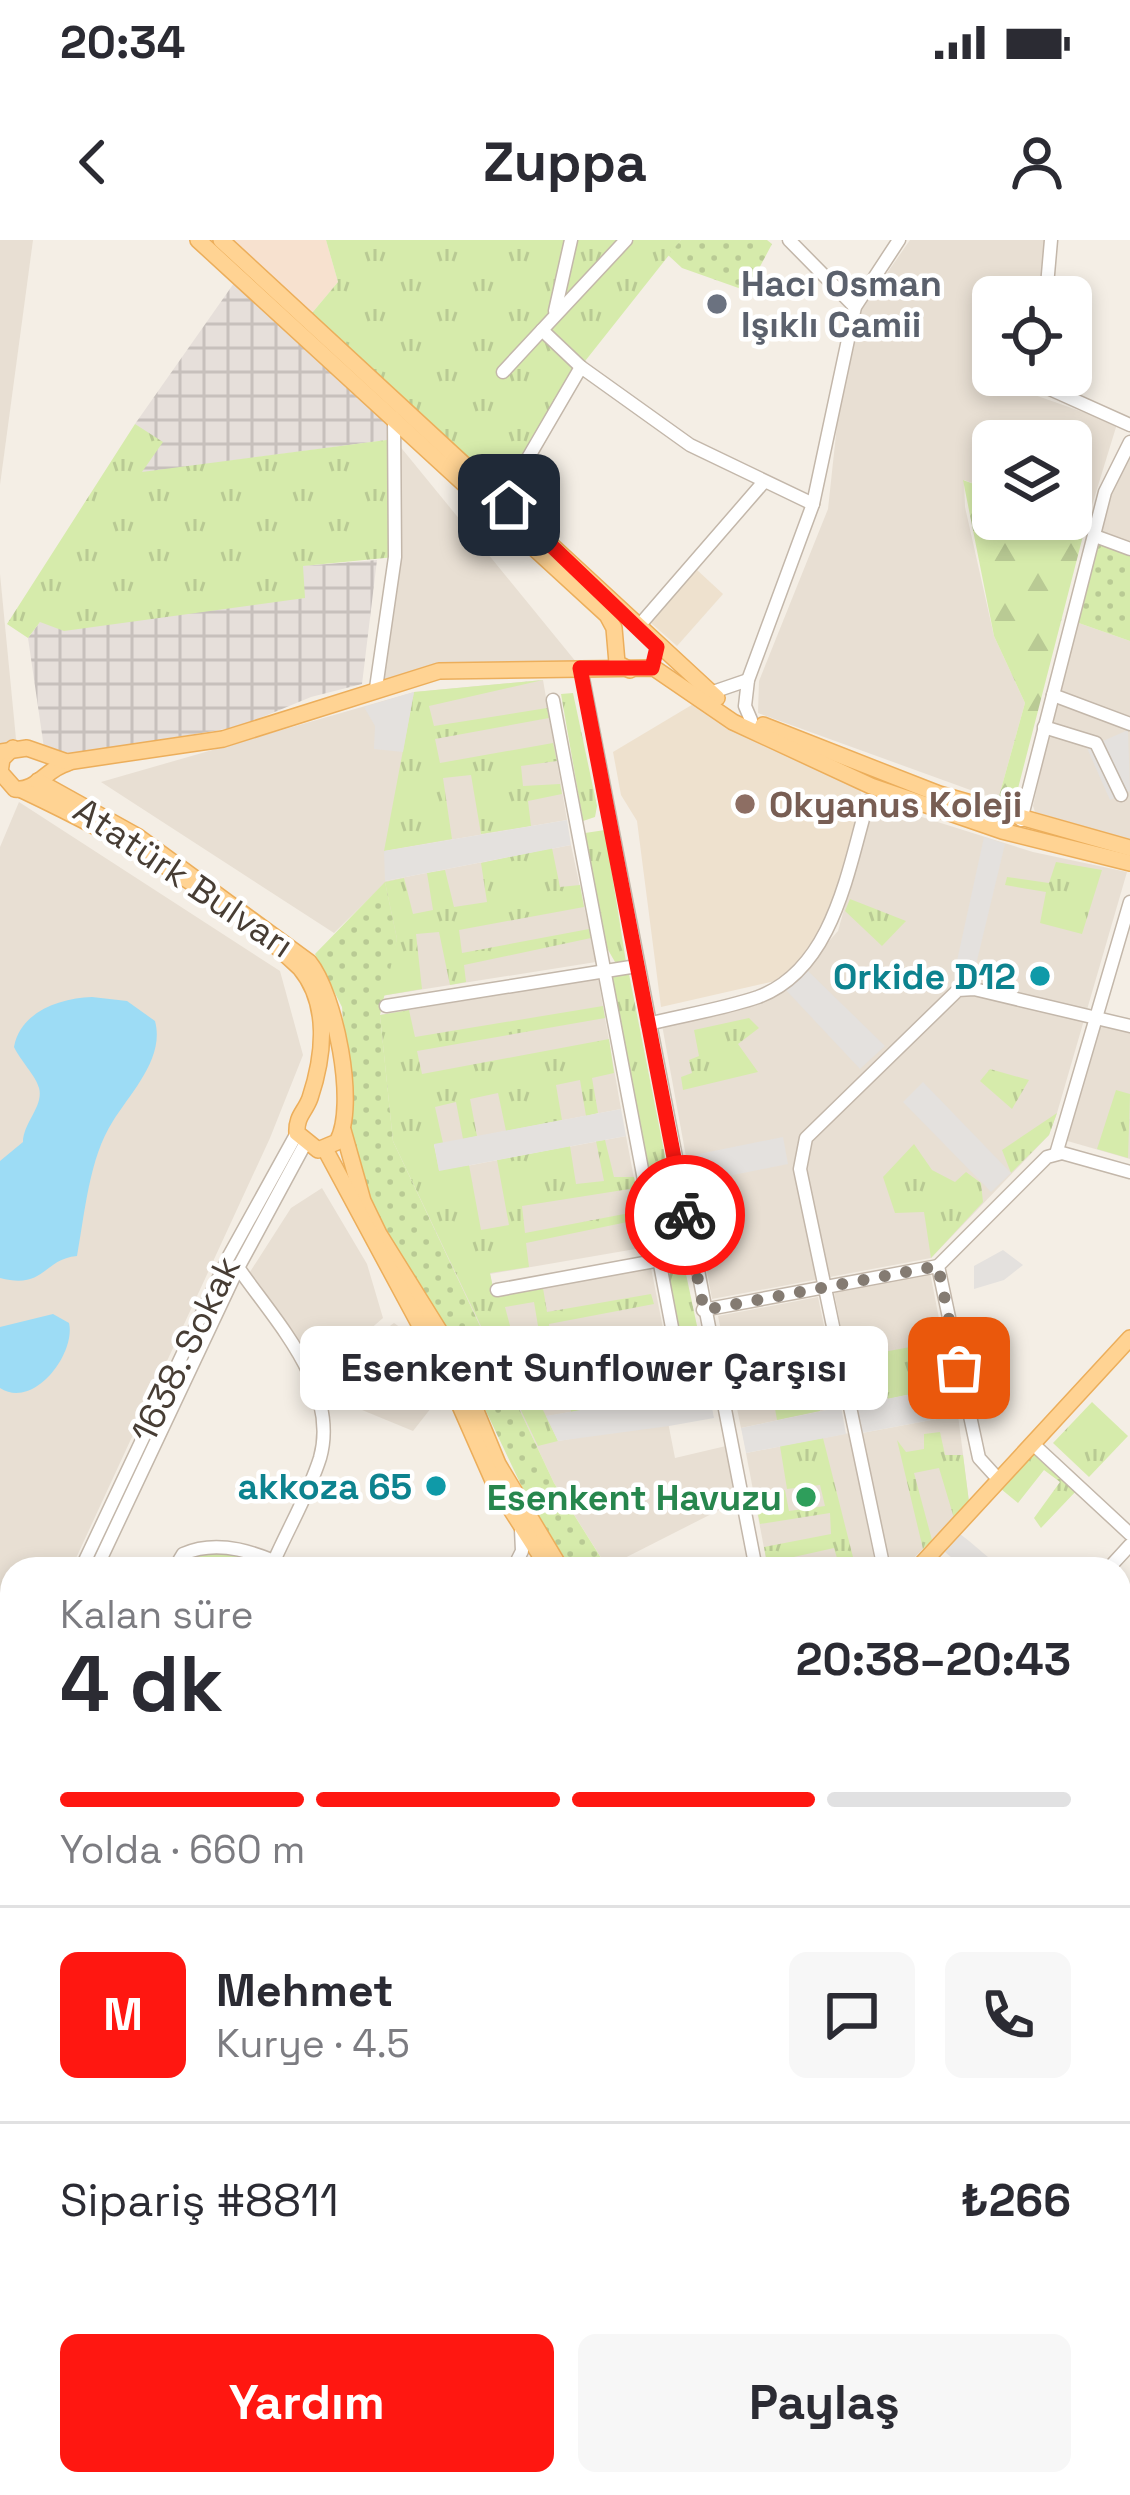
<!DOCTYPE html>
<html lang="tr">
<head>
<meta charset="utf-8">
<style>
	:root { --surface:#fff; --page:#f7f7f7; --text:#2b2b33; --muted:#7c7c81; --line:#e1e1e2; --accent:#ff1711 }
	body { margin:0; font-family:"Space Grotesk",sans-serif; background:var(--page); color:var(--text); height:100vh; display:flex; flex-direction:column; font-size:45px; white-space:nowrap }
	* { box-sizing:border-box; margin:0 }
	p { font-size:39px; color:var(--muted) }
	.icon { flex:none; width:66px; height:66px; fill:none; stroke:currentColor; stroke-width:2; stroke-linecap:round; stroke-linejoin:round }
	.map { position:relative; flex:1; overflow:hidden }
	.drawer { position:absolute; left:0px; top:1317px; width:1131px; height:939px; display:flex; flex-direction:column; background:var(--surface); border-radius:36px 36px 0 0; box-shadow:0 6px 18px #0003 }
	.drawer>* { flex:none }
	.tools { position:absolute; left:972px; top:36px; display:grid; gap:24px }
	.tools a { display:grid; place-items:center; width:120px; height:120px; border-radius:18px; background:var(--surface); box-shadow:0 6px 18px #0003; font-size:60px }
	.pin { position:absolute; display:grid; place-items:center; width:102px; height:102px; color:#fff; margin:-51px; border-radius:24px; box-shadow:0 6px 18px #0006 }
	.courier { position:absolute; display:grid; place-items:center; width:120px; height:120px; margin:-60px; border:9px solid #ff1711; border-radius:50%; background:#fff; color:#222; box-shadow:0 3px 15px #0007 }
	.bubble { position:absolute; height:84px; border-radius:18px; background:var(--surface); box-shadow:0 6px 18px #0003; font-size:39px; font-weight:600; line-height:84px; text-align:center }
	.head em { font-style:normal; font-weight:600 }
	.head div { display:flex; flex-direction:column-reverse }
	.head { display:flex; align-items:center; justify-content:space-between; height:204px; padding:0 60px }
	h1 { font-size:78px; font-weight:600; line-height:90px }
	.bar { display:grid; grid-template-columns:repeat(4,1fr); gap:18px 12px; align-content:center; height:144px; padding:0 60px }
	.bar i { height:15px; border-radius:9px; background:var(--line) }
	.bar .current { background:var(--accent) }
	.bar p { grid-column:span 4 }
	.line { display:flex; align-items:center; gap:30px; padding:0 60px; border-top:3px solid var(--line) }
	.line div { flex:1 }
	.round { display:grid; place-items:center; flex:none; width:126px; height:126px; border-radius:18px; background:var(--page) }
	.action { display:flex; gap:24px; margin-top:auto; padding:24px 60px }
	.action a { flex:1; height:138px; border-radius:18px; background:var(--accent); color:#fff; font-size:48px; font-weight:600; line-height:138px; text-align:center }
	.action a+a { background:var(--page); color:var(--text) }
	.status { display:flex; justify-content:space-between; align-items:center; height:84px; padding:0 60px; background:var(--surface); direction:ltr }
	.status svg { height:33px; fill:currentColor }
	header { display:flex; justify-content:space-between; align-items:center; height:156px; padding:0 60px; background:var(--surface); font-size:54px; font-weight:600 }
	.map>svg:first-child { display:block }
	.residential { fill:#e8dfd3 }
	.commercial { fill:#f7e1cf }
	.industrial { fill:url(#industrial-grid) }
	.education { fill:#eee1ce }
	.grass { fill:url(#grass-tufts) }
	.forest { fill:url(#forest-firs) }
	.park { fill:url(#park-dots) }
	.parking { fill:#e4e1de }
	.water { fill:#9ddcf5 }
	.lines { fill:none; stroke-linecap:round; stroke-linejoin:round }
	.minor-casing { stroke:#c3b7aa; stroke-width:15 }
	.major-casing { stroke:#ecae5b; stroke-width:18 }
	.highway-casing { stroke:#e88b2b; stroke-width:20 }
	.minor { stroke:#fff; stroke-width:12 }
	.major { stroke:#ffd393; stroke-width:15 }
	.highway { stroke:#ffb865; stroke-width:16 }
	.done { stroke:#847b72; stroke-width:12; stroke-dasharray:0 21.6 }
	.route { stroke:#ff1711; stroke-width:15 }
	.worship-dot { fill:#6b7280; stroke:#fff; stroke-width:4.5 }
	.education-dot { fill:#8d6e63; stroke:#fff; stroke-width:4.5 }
	.culture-dot { fill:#0f9aa8; stroke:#fff; stroke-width:4.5 }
	.leisure-dot { fill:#2e9e5b; stroke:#fff; stroke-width:4.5 }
	.labels { text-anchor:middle; stroke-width:9; stroke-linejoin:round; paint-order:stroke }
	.worship-label { font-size:36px; font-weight:bold; fill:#5b616d; stroke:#fff; text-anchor:start }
	.education-label { font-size:36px; font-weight:bold; fill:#785e54; stroke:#fff; text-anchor:start }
	.street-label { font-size:36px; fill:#473d34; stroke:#fff }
	.culture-label { font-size:36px; font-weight:bold; fill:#0d838f; stroke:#fff; text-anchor:end }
	.leisure-label { font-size:36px; font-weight:bold; fill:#27864d; stroke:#fff; text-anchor:end }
</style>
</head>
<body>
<div class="status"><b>20:34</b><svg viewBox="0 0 49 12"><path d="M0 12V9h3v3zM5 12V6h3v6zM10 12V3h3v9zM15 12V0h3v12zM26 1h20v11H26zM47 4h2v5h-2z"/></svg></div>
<header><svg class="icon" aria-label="back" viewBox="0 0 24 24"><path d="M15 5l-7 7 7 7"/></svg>Zuppa<svg class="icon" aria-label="person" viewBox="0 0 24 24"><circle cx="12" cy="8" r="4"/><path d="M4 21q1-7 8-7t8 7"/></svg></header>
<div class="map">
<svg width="1130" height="2255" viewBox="0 0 1130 2255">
	<defs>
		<pattern id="industrial-grid" width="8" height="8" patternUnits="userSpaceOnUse" patternTransform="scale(3)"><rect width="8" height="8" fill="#e6dfda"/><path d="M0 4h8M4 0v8" fill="none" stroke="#c7c0bc"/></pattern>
		<pattern id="grass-tufts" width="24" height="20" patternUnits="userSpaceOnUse" patternTransform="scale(3)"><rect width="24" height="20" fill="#d6ebab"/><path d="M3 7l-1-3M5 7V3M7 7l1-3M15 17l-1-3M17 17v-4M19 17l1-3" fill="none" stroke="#b9ca94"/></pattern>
		<pattern id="forest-firs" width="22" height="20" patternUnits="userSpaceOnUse" patternTransform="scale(3)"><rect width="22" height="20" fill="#d6ebab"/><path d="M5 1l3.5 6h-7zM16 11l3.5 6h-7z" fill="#b9ca94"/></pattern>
		<pattern id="park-dots" width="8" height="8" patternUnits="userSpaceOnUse" patternTransform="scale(3)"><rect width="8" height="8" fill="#d6ebab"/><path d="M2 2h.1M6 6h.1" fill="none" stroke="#b9ca94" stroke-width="1.8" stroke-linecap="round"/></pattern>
	</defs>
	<rect width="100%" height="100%" fill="#f4eee5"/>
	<!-- residential -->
	<g class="residential">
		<polygon points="0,0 33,0 0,245"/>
		<polygon points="910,0 1045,0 1041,57 993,57 993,135 1027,135 1029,153 1117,184 1085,288 1063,279 1071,279 1071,201 993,201 993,251 964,240 965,267 994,396 1025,463 998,560 758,473 759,441 828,269 841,148 862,69"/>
		<polygon points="394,199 581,428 460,429 376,448 395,317"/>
		<polygon points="1130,202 1130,309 1095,296"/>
		<polygon points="0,334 16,499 0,506"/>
		<polygon points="1073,381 1130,401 1130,600 1035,572 1033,566"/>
		<polygon points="543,440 567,580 385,611 385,641 571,605 596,722 381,756 385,643 334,693 101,542 414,452"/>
		<polygon points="19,562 280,731 303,815 270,898 71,1329 12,1329 9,1462 0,1458 0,607"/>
		<polygon points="874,562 1033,612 1127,632 1057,873 1049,895 931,1018 712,1059 662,785 760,762 805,728 838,691"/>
		<polygon points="598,738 621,869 434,905 440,931 626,896 647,1007 490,1034 495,1057 651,1028 676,1153 548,1176 558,1201 668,1182 675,1218 726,1206 737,1261 607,1327 554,1243 393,901 380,775"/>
		<polygon points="1098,785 1130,793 1130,919 1064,900"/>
		<polygon points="322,948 367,1024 383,1078 368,1091 369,1098 313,1125 248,1035 291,968"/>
		<polygon points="930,1032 952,1146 856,1165 834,1052"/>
		<polygon points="818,1057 841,1167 741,1188 718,1076"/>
		<polygon points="394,1083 411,1095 442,1154 413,1191 345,1163 330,1148 330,1129"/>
		<polygon points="958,1175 969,1262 903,1329 891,1329 862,1193"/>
		<polygon points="849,1193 876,1329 768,1329 746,1213"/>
		<polygon points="1130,2179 1130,2255 1033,2255 1036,2244 1119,2244 1119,2184"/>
	</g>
	<!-- commercial -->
	<polygon class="commercial" points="212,0 326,0 338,42 307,79"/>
	<!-- industrial -->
	<g class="industrial">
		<polygon points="239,36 394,178 394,199 140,233 135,184"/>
		<polygon points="377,320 362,444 311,457 238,487 60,516 44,508 28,398 40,382 304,358 302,326"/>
		<polygon points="270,2244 388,2244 400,2255 264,2255"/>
	</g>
	<!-- education -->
	<g class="education">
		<polygon points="697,330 723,354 677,406 650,382"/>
		<polygon points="695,463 860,548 862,560 833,683 784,739 661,767 637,581 621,555 613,512"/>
	</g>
	<!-- grass -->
	<g class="grass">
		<polygon points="326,0 681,0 578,130 504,261 307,79 338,42"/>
		<polygon points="135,184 163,202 142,232 394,199 395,317 303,326 305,358 64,391 40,382 28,398 7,384"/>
		<polygon points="543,440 429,466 434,486 547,468 549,478 435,499 440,523 553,503 557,521 521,526 523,546 560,544 562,554 528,561 531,586 481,594 471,535 443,538 452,599 384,611 414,452"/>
		<polygon points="573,453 597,566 595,577 583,581 561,454"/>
		<polygon points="605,590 626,722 615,722 607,708 585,593"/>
		<polygon points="552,608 560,647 580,645 584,667 459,690 462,713 589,689 591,698 464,725 466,742 450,745 439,692 416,694 422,749 381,756 397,699 385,642 404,638 413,674 433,670 427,633 445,630 454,667 487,662 481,623"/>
		<polygon points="1056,622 1102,630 1082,694 1040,683 1046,652 1005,645 1007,637 1049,643"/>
		<polygon points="850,659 906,681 882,706 845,671"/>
		<polygon points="629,734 683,1007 661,1005 611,735"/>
		<polygon points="603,766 605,778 417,811 422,834 609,799 614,833 592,838 598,873 586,876 580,840 556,845 562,880 506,891 498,853 470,859 477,896 463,899 456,862 435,867 443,903 434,905 439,930 469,925 481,990 509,985 497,920 570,906 576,944 604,941 596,901 605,900 614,937 634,937 636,948 522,966 525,993 640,971 642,979 526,1003 529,1027 490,1033 495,1057 543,1048 547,1072 651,1054 654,1064 549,1084 552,1107 521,1113 521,1103 540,1098 534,1062 505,1067 518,1116 535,1113 543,1170 558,1201 538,1206 393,901 380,775 409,770 415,797"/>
		<polygon points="749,778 759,788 738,804 758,832 683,850 681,837 692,833 689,820 699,816 694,790"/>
		<polygon points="990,829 1029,840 1012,869 980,841"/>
		<polygon points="1116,850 1130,854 1128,918 1097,909"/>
		<polygon points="1057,873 1049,895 1011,933 1002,910"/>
		<polygon points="914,904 932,930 955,942 966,932 981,943 983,962 931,1018 924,972 895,973 883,937"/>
		<polygon points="683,1020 710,1147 687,1151 679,1103 689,1100 685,1087 677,1087 665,1025"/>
		<polygon points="660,1088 664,1110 650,1114 654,1157 647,1158 639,1120 610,1124 617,1164 571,1172 559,1107"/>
		<polygon points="921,1105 930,1150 888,1159 878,1113"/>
		<polygon points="832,1120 834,1133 814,1136 820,1171 777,1180 771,1146 732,1147 731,1138"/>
		<polygon points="1092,1162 1128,1196 1089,1237 1053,1203"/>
		<polygon points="940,1192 945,1215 963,1215 969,1262 954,1278 939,1228 914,1233 932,1300 923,1309 897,1200 906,1212 924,1209 924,1194"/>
		<polygon points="823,1198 856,1329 824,1329 839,1325 834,1308 767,1323 764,1307 831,1294 830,1273 760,1284 754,1255 785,1250 789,1271 825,1266 820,1245 787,1249 780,1206"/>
		<polygon points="1035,1209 1078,1249 1041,1288 1034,1278 1060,1242 1044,1230 1018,1263 1001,1249"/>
		<polygon points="213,1306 292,1329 174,1329"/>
		<polygon points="1130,2098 1130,2179 1119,2184 1119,2100"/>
	</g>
	<!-- forest -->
	<polygon class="forest" points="963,240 993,251 993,279 1063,279 1085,288 1014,564 998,560 1025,463 994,396"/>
	<!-- park -->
	<g class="park">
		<polygon points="681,0 767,0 772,4 747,51 682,28 668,15"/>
		<polygon points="1095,296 1130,309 1130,401 1073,381"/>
		<polygon points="385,642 397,699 380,775 393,901 554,1243 608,1329 572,1329 530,1264 458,1112 377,979 355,927 342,767 315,714"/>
	</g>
	<!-- parking -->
	<g class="parking">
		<polygon points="414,452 403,512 374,509 375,486 364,467"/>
		<polygon points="1128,490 1130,551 1110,560 1087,508"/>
		<polygon points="567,580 571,605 385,641 384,611"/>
		<polygon points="984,597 1005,604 974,733 955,730"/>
		<polygon points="805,728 885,806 860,829 784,748"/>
		<polygon points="923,842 1011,933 991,952 903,862"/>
		<polygon points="621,869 626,896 439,931 434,904"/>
		<polygon points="783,897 788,924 689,944 684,917"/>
		<polygon points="1003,1010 1023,1025 1004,1040 974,1049 974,1026"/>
		<polygon points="952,1146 958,1175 862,1193 856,1165"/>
		<polygon points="708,1148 714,1178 669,1186 558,1201 546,1176"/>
		<polygon points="841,1167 846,1194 746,1213 741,1188"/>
		<polygon points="960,1294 969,1301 1002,1329 965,1329 945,1312"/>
	</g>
	<!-- water -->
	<g class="water">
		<path d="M92 757 127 761 155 781C165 818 131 852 113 881 89 918 85 973 77 1016 43 1019 45 1050 0 1038V921L23 902C23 883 44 866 39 848 36 836 20 820 14 807 20 772 60 758 92 757Z"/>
		<path d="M53 1074 69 1083C76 1113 34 1170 0 1148V1087Z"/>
	</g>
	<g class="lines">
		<!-- minor casing -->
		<g class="minor-casing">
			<g id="minor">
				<polyline points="789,0 855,67"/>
				<polyline points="1046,57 1051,0"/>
				<polyline points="555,71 571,0"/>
				<polyline points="542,90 626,0"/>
				<polyline points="503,132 542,90 581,127"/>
				<polyline points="1033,135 1032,141 1130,185"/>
				<polyline points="500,266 581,127 690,205 813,264"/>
				<polyline points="1095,296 1130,309"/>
				<polyline points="638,387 762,244"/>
				<polyline points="581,428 756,1329"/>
				<polyline points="376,448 395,317 394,178"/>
				<polyline points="710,453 748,440"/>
				<polyline points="1053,455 1130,484"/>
				<polyline points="553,460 674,1098"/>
				<polyline points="751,480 745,466 748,440 813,264 855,67 899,0"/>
				<polyline points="1044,487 1096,503 1121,555"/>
				<polyline points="1021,580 1105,252 1130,202"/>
				<polyline points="386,766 637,726"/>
				<path d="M648 784C684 775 723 769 758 757 834 729 848 628 868 561"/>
				<polyline points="1056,914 1130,662"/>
				<path d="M237 1026C274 1080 340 1147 320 1218 309 1253 289 1287 274 1321"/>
				<polyline points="497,1050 693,1014"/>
				<polyline points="703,1070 938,1026"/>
				<polyline points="1033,1204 1130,1294"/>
				<polyline points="999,1240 979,1218 938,1026 1047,917 1062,913 1130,932"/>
				<polyline points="81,1329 229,1016 297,893"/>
				<polyline points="96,1329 238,1028 305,904"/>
				<path d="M174 1329 183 1314C219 1298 258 1313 292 1329"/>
				<polyline points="513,1329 522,1311 521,1289"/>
				<polyline points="884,1329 800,929 806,898 958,750 974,749 1130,786"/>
				<polyline points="1108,1329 1130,1305"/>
				<polyline points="0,1508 12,1481"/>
				<polyline points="1119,1523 1130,1512"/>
				<polyline points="0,1543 12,1517"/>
				<polyline points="0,1584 12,1576"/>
				<polyline points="1119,1694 1130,1694"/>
				<polyline points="1119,1822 1130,1825"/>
				<polyline points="0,2091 12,2066"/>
				<polyline points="1041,2244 1045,2255"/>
				<polyline points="271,2255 276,2244"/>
			</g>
		</g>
		<!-- major casing -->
		<g class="major-casing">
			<g id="major">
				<polyline points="198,0 607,375 614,388 617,423 630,430"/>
				<polyline points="221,0 717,458"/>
				<polyline points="763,485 939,554 1130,608"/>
				<path d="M13 508 2 519 0 532 15 549C36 552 47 528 68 523"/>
				<polyline points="0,512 27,508 67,522 223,499 439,431 654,428 733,482 871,546 1002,591 1130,623"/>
				<path d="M22 550C119 596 222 652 300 728 330 764 324 816 310 858 305 872 296 876 297 893L318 910 337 902C358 866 335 754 309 722L137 596 38 541"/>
				<polyline points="343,890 363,961 379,994 450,1108 498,1224 561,1329"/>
				<polyline points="325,909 446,1134 494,1243 549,1329"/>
				<polyline points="917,1329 1130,1098"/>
				<polyline points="0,1793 12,1800"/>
				<polyline points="0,1954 12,1957"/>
				<polyline points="499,2244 507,2255"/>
				<polyline points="549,2244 557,2255"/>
				<polyline points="569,2244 578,2255"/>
			</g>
		</g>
		<!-- highway casing -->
		<g class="highway-casing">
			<g id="highway">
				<polyline points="0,1868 12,1872"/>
				<polyline points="0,1889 12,1893"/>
				<polyline points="1119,1943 1130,1943"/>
				<polyline points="1119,1996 1130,1993"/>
				<polyline points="1119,2019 1130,2018"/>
				<polyline points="1119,2059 1130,2059"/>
				<polyline points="1119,2077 1130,2075"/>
			</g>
		</g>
		<!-- minor -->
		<use href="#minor" class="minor"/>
		<!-- major -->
		<use href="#major" class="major"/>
		<!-- highway -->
		<use href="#highway" class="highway"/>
	</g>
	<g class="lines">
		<!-- done -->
		<polyline class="done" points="685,975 704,1070 938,1026 959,1128"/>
		<!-- route -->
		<polyline class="route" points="509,265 657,407 652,428 580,428 685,975"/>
	</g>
	<!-- markers -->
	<circle class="worship-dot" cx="717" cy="64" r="12"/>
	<circle class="education-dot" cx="745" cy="564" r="12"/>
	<g class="culture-dot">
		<circle cx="1040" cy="736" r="12"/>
		<circle cx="436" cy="1246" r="12"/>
	</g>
	<circle class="leisure-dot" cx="806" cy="1257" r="12"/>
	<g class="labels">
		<!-- worship labels -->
		<g class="worship-label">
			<text x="741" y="56">Hacı Osman<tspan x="741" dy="41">Işıklı Camii</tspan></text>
		</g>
		<!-- education labels -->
		<g class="education-label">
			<text x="769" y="577">Okyanus Koleji</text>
		</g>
		<!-- street labels -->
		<g class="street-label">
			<text transform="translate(184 637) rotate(34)" y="13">Atatürk Bulvarı</text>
			<text transform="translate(185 1109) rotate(-64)" y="13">1638. Sokak</text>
		</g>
		<!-- culture labels -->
		<g class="culture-label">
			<text x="1016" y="749">Orkide D12</text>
			<text x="412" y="1259">akkoza 65</text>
		</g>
		<!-- leisure labels -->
		<g class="leisure-label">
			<text x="782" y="1270">Esenkent Havuzu</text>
		</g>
	</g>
</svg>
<div class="tools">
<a><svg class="icon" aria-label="locate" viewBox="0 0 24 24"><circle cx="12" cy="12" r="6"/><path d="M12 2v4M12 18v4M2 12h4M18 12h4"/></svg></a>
<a><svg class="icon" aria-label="layers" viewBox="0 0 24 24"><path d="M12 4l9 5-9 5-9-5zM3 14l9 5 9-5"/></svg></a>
</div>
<div class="pin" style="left:959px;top:1128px;background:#ea580c"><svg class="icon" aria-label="bag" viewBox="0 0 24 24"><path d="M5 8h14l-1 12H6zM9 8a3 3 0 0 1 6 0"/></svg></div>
<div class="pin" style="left:509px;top:265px;background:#1f2937"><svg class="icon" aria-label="home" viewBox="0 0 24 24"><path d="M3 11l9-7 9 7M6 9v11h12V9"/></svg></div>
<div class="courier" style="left:685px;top:975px"><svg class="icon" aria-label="bike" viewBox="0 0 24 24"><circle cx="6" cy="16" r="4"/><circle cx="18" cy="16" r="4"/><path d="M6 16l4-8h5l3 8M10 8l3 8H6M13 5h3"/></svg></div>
<div class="bubble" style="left:300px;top:1086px;width:588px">Esenkent Sunflower Çarşısı</div>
<section class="drawer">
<div class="head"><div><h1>4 dk</h1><p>Kalan süre</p></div><em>20:38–20:43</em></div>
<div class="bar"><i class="current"></i><i class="current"></i><i class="current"></i><i></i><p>Yolda · 660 m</p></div>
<div class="line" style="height:216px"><b class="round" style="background:var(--accent);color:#fff">M</b><div><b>Mehmet</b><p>Kurye · 4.5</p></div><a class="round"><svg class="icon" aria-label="chat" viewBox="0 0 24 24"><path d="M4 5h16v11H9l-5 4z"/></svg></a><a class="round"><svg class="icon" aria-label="phone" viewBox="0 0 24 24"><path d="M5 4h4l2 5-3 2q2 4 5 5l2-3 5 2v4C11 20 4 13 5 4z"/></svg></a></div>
<div class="line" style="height:156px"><div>Sipariş #8811</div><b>₺266</b></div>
<div class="action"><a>Yardım</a><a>Paylaş</a></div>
</section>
</div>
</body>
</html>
